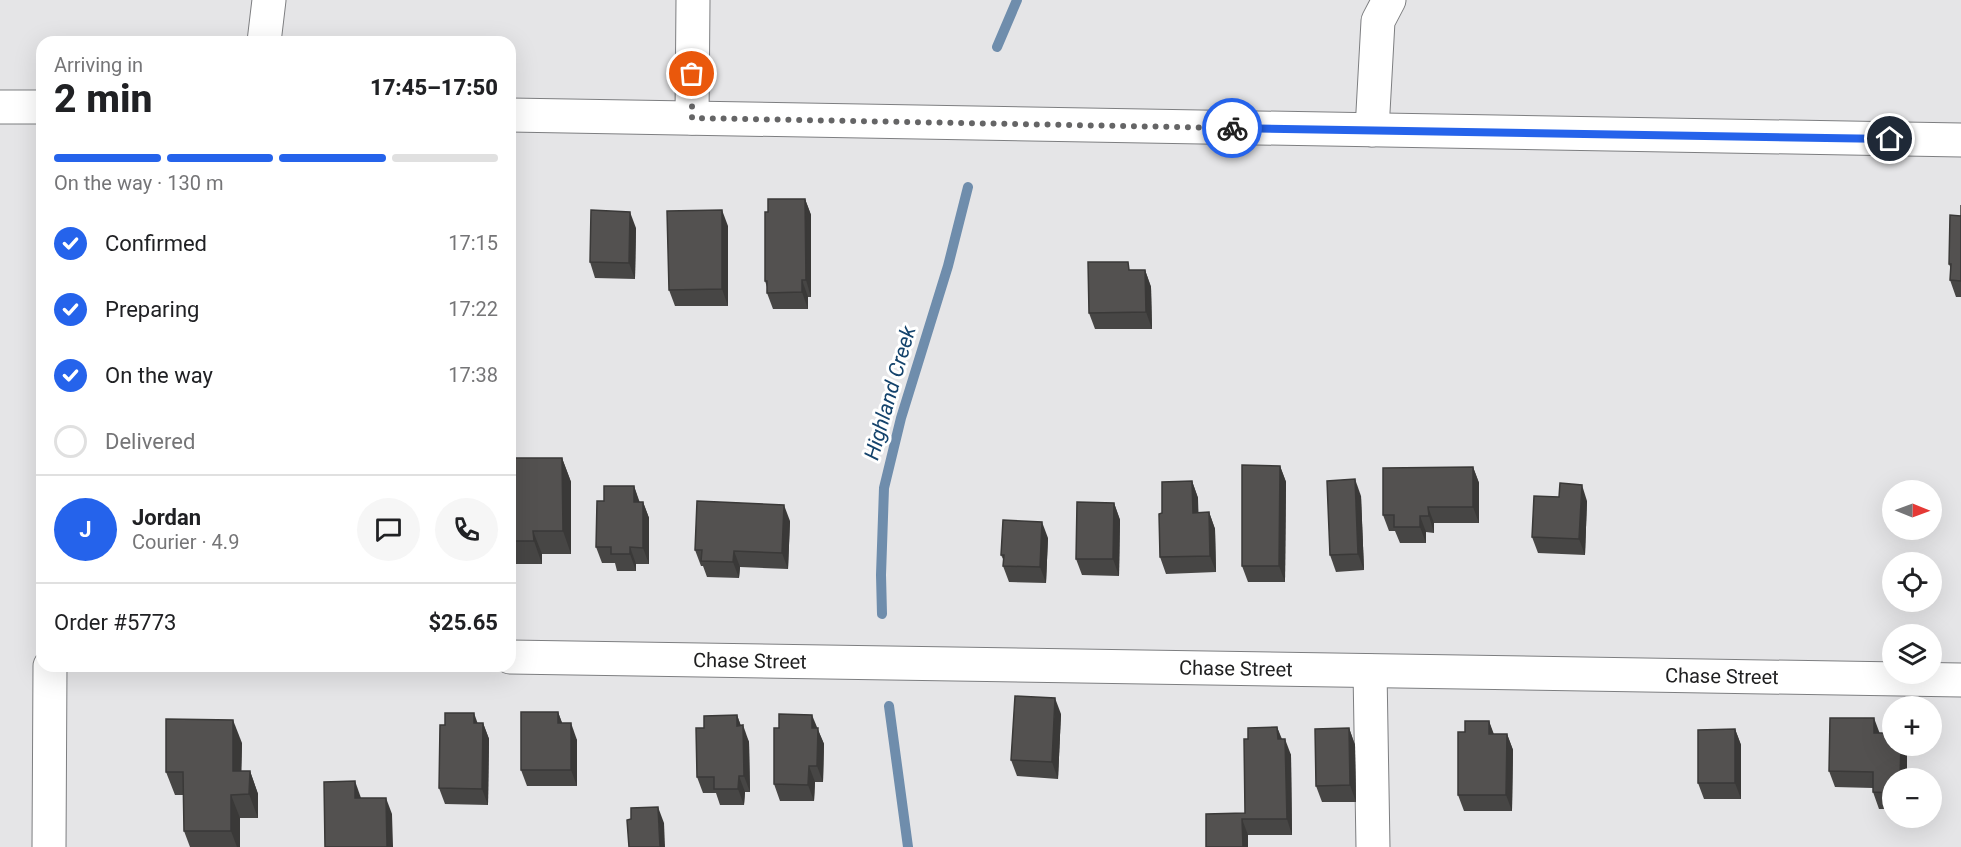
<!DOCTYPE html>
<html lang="en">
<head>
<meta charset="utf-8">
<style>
	:root { --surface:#fff; --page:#f6f6f6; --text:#202124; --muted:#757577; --line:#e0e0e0; --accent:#2563eb }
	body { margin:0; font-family:Roboto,sans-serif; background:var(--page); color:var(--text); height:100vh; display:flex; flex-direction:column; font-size:22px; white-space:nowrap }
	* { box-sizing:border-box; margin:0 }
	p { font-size:20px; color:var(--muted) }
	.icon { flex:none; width:33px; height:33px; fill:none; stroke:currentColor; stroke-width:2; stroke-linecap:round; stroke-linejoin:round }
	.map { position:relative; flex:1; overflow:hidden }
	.details { position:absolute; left:36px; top:36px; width:480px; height:636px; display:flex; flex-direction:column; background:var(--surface); border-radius:18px; box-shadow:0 6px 24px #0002 }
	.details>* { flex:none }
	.needle { width:39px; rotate:91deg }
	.controls { position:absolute; left:1882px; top:480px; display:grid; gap:12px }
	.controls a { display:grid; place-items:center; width:60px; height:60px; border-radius:50%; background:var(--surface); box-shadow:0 6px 24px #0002; font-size:30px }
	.pin { position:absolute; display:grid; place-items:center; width:51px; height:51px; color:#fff; margin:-26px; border:3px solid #fff; border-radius:50%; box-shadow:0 2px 6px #0007 }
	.courier { position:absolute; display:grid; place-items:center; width:60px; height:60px; margin:-30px; border:4px solid #2563eb; border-radius:50%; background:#fff; color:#222; box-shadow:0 2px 8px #0007 }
	.summary em { font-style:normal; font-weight:800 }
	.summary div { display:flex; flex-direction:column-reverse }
	.summary { display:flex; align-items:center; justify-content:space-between; height:102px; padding:0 18px }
	h1 { font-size:39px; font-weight:800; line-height:45px }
	.bar { display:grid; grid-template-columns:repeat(4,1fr); gap:9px 6px; align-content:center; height:72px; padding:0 18px }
	.bar i { height:8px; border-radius:4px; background:var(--line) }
	.bar .current { background:var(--accent) }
	.bar p { grid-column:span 4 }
	.line { display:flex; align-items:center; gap:15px; padding:0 18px; border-top:2px solid var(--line) }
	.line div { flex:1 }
	.round { display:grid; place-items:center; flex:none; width:63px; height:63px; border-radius:32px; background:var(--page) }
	ol { padding:0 18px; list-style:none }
	li { display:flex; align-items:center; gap:18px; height:66px }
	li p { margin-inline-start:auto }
	li .icon { padding:6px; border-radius:50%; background:var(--accent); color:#fff; stroke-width:4 }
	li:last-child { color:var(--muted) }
	li i { width:33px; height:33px; border:3px solid var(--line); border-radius:50% }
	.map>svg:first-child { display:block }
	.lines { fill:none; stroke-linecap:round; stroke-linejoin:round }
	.stream { stroke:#6f8dac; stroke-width:10 }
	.minor-casing { stroke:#7d7e80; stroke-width:35 }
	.major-casing { stroke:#7d7e80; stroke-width:35 }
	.minor { stroke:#fff; stroke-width:33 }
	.major { stroke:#fff; stroke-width:33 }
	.wall { fill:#474645 }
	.shaded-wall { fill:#3a3938 }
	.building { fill:#535150; stroke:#3a3938; stroke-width:1.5 }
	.done { stroke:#656566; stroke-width:6; stroke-dasharray:0 10.8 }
	.route { stroke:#2563eb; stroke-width:8 }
	.labels { text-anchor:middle; stroke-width:6; stroke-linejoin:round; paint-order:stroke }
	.street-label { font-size:20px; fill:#202021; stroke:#fff }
	.water-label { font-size:21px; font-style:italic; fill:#14436c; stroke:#fff }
</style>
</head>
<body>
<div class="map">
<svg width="1961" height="847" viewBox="0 0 1961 847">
	<rect width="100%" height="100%" fill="#e5e5e7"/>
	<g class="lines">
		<!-- stream -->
		<g class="stream">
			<polyline points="997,47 1017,0"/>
			<polyline points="882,614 881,575 884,488 901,418 948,266 968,187"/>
			<polyline points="889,706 908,847"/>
		</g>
		<!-- minor casing -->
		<g class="minor-casing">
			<g id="minor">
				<polyline points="264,42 269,0"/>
				<polyline points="692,118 693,0"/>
				<polyline points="1372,130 1378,21 1389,0"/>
				<path id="s1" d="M510 657 1961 680"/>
				<polyline points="1370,671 1373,847"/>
				<polyline points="49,847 50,666"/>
			</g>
		</g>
		<!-- major casing -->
		<g class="major-casing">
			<g id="major">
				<polyline points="0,107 42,107"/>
				<polyline points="510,115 1961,140"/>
			</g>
		</g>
		<!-- minor -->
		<use href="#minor" class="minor"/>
		<!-- major -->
		<use href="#major" class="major"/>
	</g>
	<!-- wall -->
	<g class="wall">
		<polygon points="805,199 811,215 811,297 808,297 808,309 773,309 767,293 767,287 765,281 768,212"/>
		<polygon points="1961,205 1961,297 1956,297 1950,280 1951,269 1949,264 1961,216"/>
		<polygon points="728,226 728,306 675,306 669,290"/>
		<polygon points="636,228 635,279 595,278 590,262"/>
		<polygon points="1131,270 1145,270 1151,287 1152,329 1095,329 1089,313"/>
		<polygon points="510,458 562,458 571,482 571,554 542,554 542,564 510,564"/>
		<polygon points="1280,466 1286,482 1285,582 1248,582 1242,566"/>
		<polygon points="1473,467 1479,483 1479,523 1434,523 1434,533 1426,532 1426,543 1400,543 1395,531 1389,531 1383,515"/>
		<polygon points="1192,481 1198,498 1198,513 1209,512 1215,529 1216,572 1166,574 1160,557 1162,513"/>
		<polygon points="634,486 639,502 643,502 649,518 649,564 636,564 636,571 617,571 615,563 602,563 596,547 604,501"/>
		<polygon points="1361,496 1364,570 1336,572 1330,555"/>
		<polygon points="1587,501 1585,555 1538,553 1532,537"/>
		<polygon points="1114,503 1120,520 1119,576 1082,575 1076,559"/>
		<polygon points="790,521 788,569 740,567 739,578 707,577 703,566 701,566 695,550"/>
		<polygon points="1048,538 1046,583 1009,582 1003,566 1004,561 1001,555"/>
		<polygon points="558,712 562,723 577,740 577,786 527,786 521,770"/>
		<polygon points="1061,714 1058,779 1017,776 1011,760"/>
		<polygon points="737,715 741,726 749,742 750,792 745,792 744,805 720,805 716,793 703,793 697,777 704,728"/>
		<polygon points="1489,721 1493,734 1507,734 1513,750 1512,811 1464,811 1458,795 1465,732"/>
		<polygon points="478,723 483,723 489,739 488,805 445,804 439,788"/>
		<polygon points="1277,727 1282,739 1291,755 1292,835 1248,835 1248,847 1206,847 1245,813 1248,739"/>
		<polygon points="817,728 824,744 823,782 815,782 814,801 780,801 774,784"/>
		<polygon points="1349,728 1355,745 1356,802 1322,802 1316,786"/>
		<polygon points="1735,729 1741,745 1741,799 1704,799 1698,783"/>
		<polygon points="1879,733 1901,746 1906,746 1907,749 1893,778 1893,809 1879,809 1873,792 1873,788 1835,787 1829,771"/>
		<polygon points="242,743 241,771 250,771 258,794 258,818 240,818 240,847 190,847 184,831 184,795 175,795 166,772"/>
	</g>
	<!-- shaded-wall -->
	<g class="shaded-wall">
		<polygon points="805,199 811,215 811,297 806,280"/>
		<polygon points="722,210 728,226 728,306 722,289"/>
		<polygon points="630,212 636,228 635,279 629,263"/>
		<polygon points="1145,270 1151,287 1152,329 1146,312"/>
		<polygon points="802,280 808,297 808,309 802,292"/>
		<polygon points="562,458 571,482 571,554 563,531"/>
		<polygon points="1280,466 1286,482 1285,582 1279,566"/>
		<polygon points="1473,467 1479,483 1479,523 1473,507"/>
		<polygon points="1355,479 1361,496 1364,570 1358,554"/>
		<polygon points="1192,481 1198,498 1199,529 1193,513"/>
		<polygon points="1582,485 1587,501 1585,555 1579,539"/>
		<polygon points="634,486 640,503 634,502"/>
		<polygon points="643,502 649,518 649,564 643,548"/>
		<polygon points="1114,503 1120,520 1119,576 1113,559"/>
		<polygon points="784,505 790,521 788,569 782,553"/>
		<polygon points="1428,507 1434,523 1434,533 1429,516"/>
		<polygon points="1209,512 1215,529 1216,572 1210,556"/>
		<polygon points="1420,516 1426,532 1426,543 1420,527"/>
		<polygon points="1042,522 1048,538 1046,583 1040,567"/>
		<polygon points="533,531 542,554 542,564 534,541"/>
		<polygon points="630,547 636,564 636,571 630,554"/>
		<polygon points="734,551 740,567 739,578 733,562"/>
		<polygon points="1055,698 1061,714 1058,779 1052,762"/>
		<polygon points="558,712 564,728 558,723"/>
		<polygon points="474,713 480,730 474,723"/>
		<polygon points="737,715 743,732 737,726"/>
		<polygon points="812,715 824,744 823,782 817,766 812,728"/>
		<polygon points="1874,718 1880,734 1874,733"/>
		<polygon points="233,720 242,743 241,794 233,771"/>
		<polygon points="1489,721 1495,737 1489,734"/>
		<polygon points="483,723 489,739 488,805 482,789"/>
		<polygon points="571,723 577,740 577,786 571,770"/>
		<polygon points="743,725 749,742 750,792 744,776"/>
		<polygon points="1277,727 1283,744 1278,739"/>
		<polygon points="1349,728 1355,745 1356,802 1350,785"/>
		<polygon points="1735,729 1741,745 1741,799 1735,783"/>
		<polygon points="1507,734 1513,750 1512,811 1506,795"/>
		<polygon points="1285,739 1291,755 1292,835 1287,819"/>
		<polygon points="1901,746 1906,746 1907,749 1907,778 1900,778"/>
		<polygon points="809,766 815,782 814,801 808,785"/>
		<polygon points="250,771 258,794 258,818 249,794"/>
		<polygon points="739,776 745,792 744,805 738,789"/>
		<polygon points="355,781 361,798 361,815 355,798"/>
		<polygon points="231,795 240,818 240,847 237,847 231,831"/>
		<polygon points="386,798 392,814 393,847 387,847"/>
		<polygon points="658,807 664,823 665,847 660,847"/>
		<polygon points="1242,819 1248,835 1248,847 1243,847"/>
	</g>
	<!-- building -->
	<g class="building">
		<polygon points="768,199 805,199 806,280 802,280 802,292 767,293 767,281 765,281 765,212 768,212"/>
		<polygon points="1961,205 1961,281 1950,280 1951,264 1949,264 1950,215 1961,216"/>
		<polygon points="591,210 630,212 629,263 590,262"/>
		<polygon points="722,210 722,289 669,290 667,211"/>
		<polygon points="1088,262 1128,262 1129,270 1145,270 1146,312 1089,313"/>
		<polygon points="510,458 562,458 563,531 533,531 534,541 510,541"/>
		<polygon points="1242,465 1280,466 1279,566 1242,566"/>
		<polygon points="1473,467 1473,507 1428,507 1429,516 1420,516 1420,527 1394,527 1394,515 1383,515 1383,468"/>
		<polygon points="1355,479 1358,554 1330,555 1327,481"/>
		<polygon points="1192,481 1193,513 1209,512 1210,556 1160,557 1159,514 1162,513 1162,482"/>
		<polygon points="1560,483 1582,485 1579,539 1532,537 1534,496 1559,497"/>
		<polygon points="604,486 634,486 634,502 643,502 643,548 630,547 630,554 611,554 611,547 596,547 597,501 604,501"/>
		<polygon points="697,501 784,505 782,553 734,551 733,562 701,561 702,550 695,550"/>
		<polygon points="1077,502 1114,503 1113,559 1076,559"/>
		<polygon points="1003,520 1042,522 1040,567 1003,566 1004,555 1001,555"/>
		<polygon points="1015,696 1055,698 1052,762 1011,760"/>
		<polygon points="521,712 558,712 558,723 571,723 571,770 521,770"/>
		<polygon points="445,713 474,713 474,723 483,723 482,789 439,788 440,725 445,725"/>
		<polygon points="779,714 812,715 812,728 818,728 817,766 809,766 808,785 774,784 774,728 779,728"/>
		<polygon points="737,715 737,726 743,725 744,776 739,776 738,789 714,789 714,777 697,777 696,728 704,728 704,716"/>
		<polygon points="1830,718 1874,718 1874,733 1893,733 1893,746 1901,746 1900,778 1893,778 1893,793 1873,792 1873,772 1829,771"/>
		<polygon points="166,719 233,720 233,771 250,771 249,794 231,795 231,831 184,831 183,772 166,772"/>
		<polygon points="1465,721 1489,721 1489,734 1507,734 1506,795 1458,795 1458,732 1465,732"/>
		<polygon points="1277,727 1278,739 1285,739 1287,819 1242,819 1243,847 1206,847 1206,814 1245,813 1244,739 1248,739 1248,728"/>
		<polygon points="1349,728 1350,785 1316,786 1315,729"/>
		<polygon points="1735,729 1735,783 1698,783 1698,730"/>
		<polygon points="355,781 355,798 386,798 387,847 325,847 324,782"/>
		<polygon points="658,807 660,847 629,847 627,820 631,819 631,808"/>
	</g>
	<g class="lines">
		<!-- done -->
		<polyline class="done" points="692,74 692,118 1232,128"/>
		<!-- route -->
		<polyline class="route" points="1232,128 1890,139"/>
	</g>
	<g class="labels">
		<!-- street labels -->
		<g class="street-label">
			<text dy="7" stroke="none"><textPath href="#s1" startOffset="240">Chase Street</textPath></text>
			<text dy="7" stroke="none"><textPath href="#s1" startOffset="726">Chase Street</textPath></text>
			<text dy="7" stroke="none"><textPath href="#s1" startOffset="1212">Chase Street</textPath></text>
		</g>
		<!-- water labels -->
		<g class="water-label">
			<text transform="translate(890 393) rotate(-74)" y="7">Highland Creek</text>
		</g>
	</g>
</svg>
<div class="controls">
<a><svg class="needle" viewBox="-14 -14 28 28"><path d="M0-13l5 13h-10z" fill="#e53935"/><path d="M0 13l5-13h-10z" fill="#757577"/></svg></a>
<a><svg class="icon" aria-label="locate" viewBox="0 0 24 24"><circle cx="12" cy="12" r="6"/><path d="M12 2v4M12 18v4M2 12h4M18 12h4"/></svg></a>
<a><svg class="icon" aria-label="layers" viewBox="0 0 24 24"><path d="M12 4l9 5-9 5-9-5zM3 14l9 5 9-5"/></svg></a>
<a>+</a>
<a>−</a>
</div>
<div class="pin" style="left:692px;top:74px;background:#ea580c"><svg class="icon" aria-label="bag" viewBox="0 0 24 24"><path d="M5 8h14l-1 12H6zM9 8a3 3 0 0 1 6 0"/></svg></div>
<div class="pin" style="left:1890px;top:139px;background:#1f2937"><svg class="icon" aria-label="home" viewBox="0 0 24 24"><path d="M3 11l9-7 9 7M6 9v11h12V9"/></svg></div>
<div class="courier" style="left:1232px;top:128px"><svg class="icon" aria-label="bike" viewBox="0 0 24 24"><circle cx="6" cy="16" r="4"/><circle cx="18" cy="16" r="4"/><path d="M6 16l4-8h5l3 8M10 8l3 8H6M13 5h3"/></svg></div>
<section class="details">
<div class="summary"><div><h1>2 min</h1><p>Arriving in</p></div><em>17:45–17:50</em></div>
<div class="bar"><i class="current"></i><i class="current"></i><i class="current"></i><i></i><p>On the way · 130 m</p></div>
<ol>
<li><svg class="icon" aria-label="check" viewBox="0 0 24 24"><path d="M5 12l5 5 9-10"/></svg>Confirmed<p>17:15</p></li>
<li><svg class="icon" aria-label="check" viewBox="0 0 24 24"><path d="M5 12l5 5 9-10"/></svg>Preparing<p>17:22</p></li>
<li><svg class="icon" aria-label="check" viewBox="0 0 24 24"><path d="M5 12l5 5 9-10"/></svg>On the way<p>17:38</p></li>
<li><i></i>Delivered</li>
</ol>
<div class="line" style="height:108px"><b class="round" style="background:var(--accent);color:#fff">J</b><div><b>Jordan</b><p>Courier · 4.9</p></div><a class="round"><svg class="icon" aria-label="chat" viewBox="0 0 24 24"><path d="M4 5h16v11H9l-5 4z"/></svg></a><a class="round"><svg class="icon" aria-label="phone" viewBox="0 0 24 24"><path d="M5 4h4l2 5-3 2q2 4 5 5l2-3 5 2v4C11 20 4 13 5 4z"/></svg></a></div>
<div class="line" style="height:78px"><div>Order #5773</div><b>$25.65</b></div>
</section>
</div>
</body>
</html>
